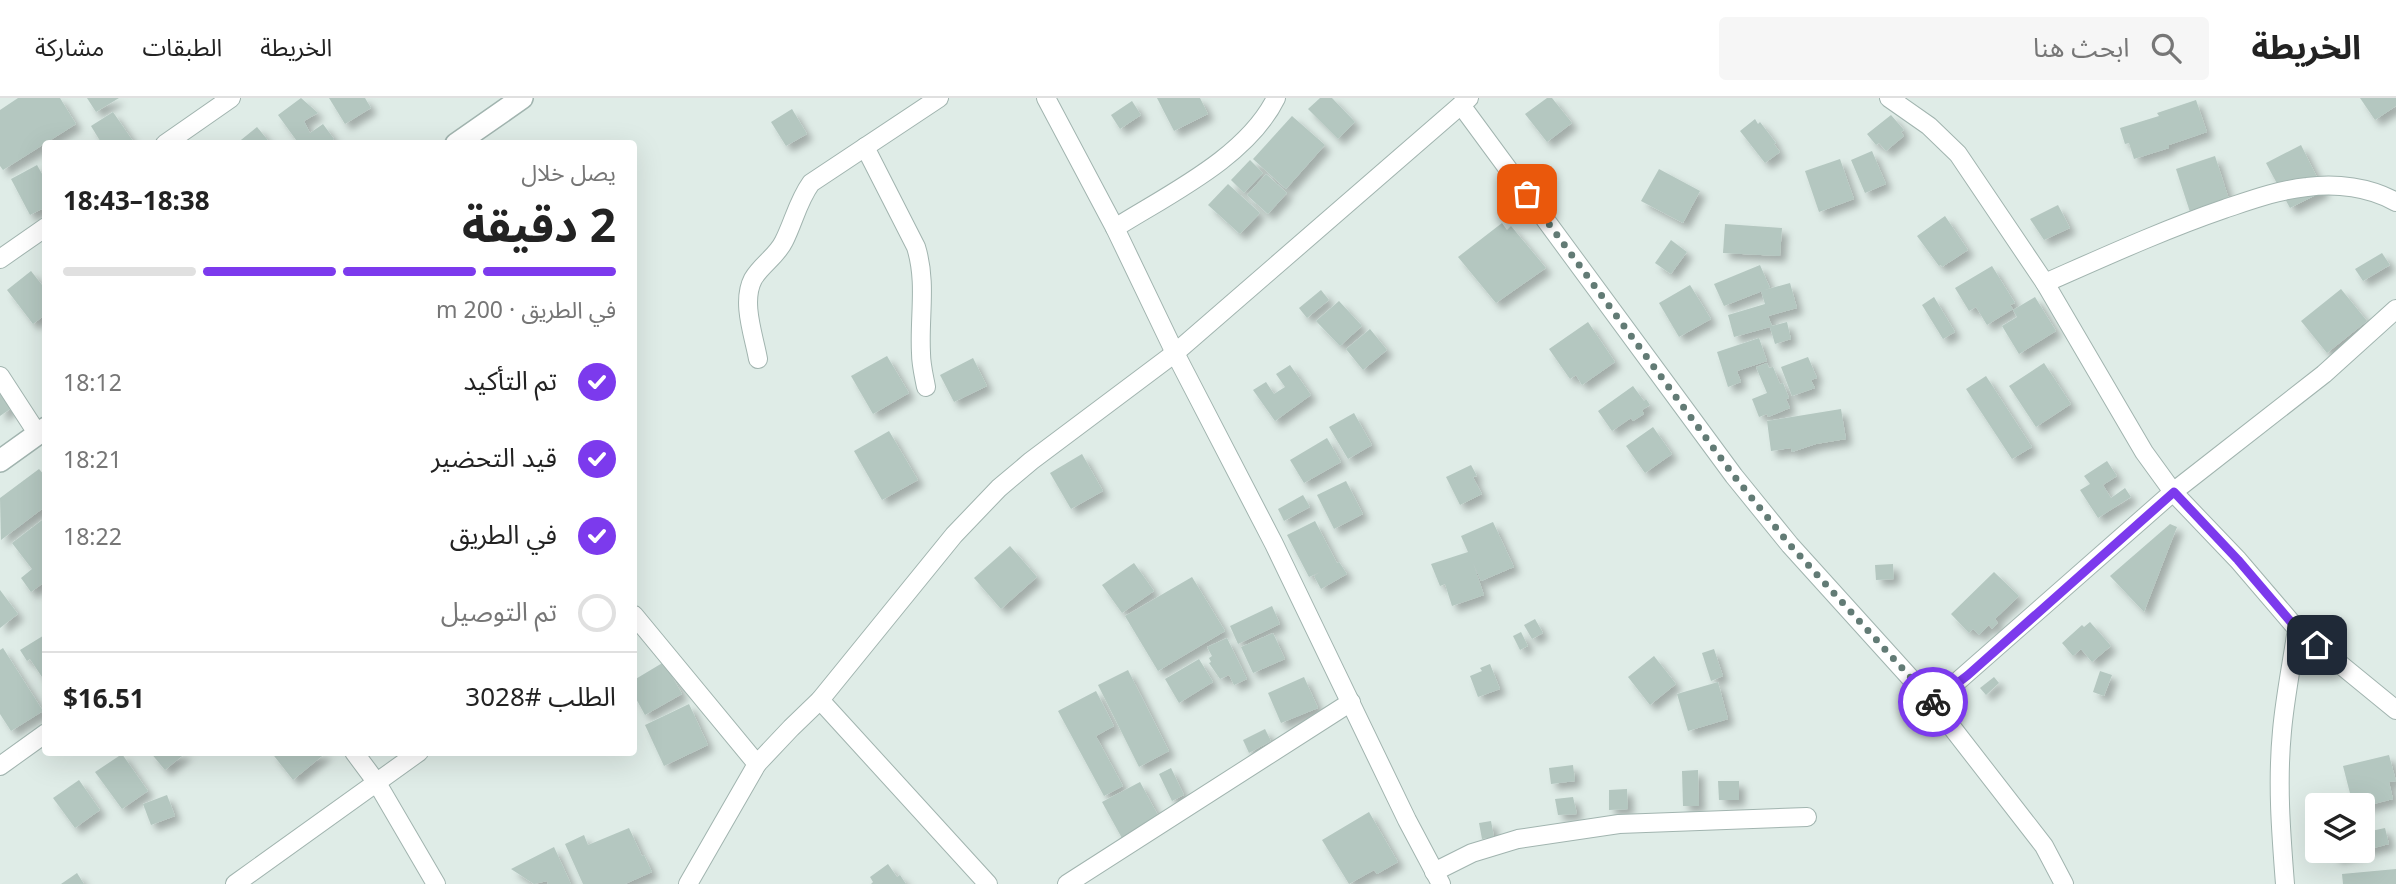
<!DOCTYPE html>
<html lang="ar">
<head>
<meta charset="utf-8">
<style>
	:root { --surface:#fff; --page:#f6f6f6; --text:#222; --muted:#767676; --line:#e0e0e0; --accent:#7c3aed }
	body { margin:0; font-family:"Noto Sans","Noto Sans Arabic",sans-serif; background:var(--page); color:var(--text); direction:rtl; height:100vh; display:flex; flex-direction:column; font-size:26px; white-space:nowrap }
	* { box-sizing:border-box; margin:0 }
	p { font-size:23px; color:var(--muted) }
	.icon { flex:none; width:38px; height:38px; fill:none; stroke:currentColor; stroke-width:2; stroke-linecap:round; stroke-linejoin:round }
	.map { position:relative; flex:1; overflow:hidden; direction:ltr }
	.side { position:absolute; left:42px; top:42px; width:595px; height:616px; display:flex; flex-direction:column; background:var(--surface); border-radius:7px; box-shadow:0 7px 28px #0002; direction:rtl }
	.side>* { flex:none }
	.controls { position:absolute; left:2305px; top:695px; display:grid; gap:14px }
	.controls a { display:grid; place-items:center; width:70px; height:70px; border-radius:7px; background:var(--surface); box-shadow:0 7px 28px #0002; font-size:35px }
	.pin { position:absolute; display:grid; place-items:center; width:60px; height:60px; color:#fff; margin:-30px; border-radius:14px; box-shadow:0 4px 10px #0006 }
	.courier { position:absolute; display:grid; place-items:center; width:70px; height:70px; margin:-35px; border:5px solid #7c3aed; border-radius:50%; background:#fff; color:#222; box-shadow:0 2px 9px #0007 }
	.overview em { font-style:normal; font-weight:700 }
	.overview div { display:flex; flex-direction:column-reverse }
	.overview { display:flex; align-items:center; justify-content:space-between; height:119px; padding:0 21px }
	h1 { font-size:46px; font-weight:700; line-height:52px }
	.bar { display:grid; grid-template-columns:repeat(4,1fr); gap:10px 7px; align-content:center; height:84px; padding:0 21px }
	.bar i { height:9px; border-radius:5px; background:var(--line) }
	.bar .active { background:var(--accent) }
	.bar p { grid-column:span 4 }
	.line { display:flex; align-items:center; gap:18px; padding:0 21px; border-top:2px solid var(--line) }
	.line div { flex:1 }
	ol { padding:0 21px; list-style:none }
	li { display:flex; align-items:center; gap:21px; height:77px }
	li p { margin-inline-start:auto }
	li .icon { padding:7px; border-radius:50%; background:var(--accent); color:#fff; stroke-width:4 }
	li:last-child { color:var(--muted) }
	li i { width:38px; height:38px; border:4px solid var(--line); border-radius:50% }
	header { display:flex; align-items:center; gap:42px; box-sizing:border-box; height:98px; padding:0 35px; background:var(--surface); border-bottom:2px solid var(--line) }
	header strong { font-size:33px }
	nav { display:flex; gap:38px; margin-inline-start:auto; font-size:24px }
	.search { width:490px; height:63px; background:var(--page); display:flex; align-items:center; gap:18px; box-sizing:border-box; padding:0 24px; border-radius:7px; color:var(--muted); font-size:26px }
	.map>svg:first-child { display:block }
	.building { fill:#b4c7c0; filter:url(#shadow) }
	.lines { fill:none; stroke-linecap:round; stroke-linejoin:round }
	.minor-casing { stroke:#a1b4af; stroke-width:20 }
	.tertiary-casing { stroke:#a1b4af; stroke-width:24 }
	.minor { stroke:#fff; stroke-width:18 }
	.tertiary { stroke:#fff; stroke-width:21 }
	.done { stroke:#627b75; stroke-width:7; stroke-dasharray:0 12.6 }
	.route { stroke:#7c3aed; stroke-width:9 }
</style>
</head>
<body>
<header>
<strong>الخريطة</strong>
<div class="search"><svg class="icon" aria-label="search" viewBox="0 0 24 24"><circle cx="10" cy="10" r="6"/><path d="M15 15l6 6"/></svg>ابحث هنا</div>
<nav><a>الخريطة</a><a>الطبقات</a><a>مشاركة</a></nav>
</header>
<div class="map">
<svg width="2396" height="786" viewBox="0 0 2396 786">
	<defs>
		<filter id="shadow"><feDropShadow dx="6" dy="6" stdDeviation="3.5" flood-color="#0004"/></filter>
	</defs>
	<rect width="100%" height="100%" fill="#dfece7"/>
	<!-- building -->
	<g class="building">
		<polygon points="18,0 60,0 76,26 3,72 0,68 0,12"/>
		<polygon points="87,0 119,0 96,14"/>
		<polygon points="301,0 318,15 304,23 310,35 323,26 334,41 328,46 299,46 278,17"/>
		<polygon points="329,0 365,0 371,10 345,26"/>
		<polygon points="1157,0 1200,0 1208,16 1174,33"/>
		<polygon points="1320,0 1332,0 1355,24 1338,41 1308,11"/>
		<polygon points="1547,0 1552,0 1572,25 1547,44 1525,16"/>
		<polygon points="2360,0 2396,0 2396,8 2375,22"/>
		<polygon points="2196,2 2207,34 2169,47 2169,50 2134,61 2129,45 2125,46 2120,30 2159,18 2157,15"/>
		<polygon points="1132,3 1141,17 1120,31 1111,17"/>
		<polygon points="792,11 807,36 786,48 771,24"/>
		<polygon points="113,14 135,46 102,46 91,28"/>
		<polygon points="1891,17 1904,32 1901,34 1904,38 1886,53 1879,45 1876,47 1867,36"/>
		<polygon points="1292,18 1325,47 1286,91 1253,61"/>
		<polygon points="1755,21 1758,26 1760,24 1776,45 1774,46 1780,54 1765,65 1740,33"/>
		<polygon points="257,29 271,46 236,46"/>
		<polygon points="2301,47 2324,93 2290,110 2266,65"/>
		<polygon points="1872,53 1886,86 1865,95 1851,62"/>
		<polygon points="2215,58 2229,101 2190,114 2176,71"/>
		<polygon points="1840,61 1854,101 1819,114 1805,73"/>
		<polygon points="1250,62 1263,75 1244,95 1231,82"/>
		<polygon points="37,67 46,83 46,109 30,117 11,81"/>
		<polygon points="1659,71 1700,93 1683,125 1641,103"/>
		<polygon points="1266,76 1287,95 1268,116 1247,97"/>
		<polygon points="1228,86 1260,115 1240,136 1208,107"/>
		<polygon points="2058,107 2070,130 2044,142 2030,121"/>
		<polygon points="1945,118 1968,152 1942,169 1941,167 1939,168 1917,138"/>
		<polygon points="1502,125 1507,132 1511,128 1546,170 1496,205 1458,159"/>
		<polygon points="1725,126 1782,130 1780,158 1723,155"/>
		<polygon points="1671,142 1687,154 1671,176 1655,165"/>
		<polygon points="2382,155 2390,167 2363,183 2355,171"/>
		<polygon points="1760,167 1770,190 1724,208 1714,186"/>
		<polygon points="1992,168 2015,205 2010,207 2013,211 1987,227 1976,209 1969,213 1955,190"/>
		<polygon points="31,173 46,192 46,216 33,226 7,192"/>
		<polygon points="1790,185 1797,210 1768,218 1772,228 1787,224 1791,241 1775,246 1770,229 1734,239 1728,217 1765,206 1761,193"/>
		<polygon points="1690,187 1711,221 1679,239 1659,205"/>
		<polygon points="2341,191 2367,223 2327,255 2301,223"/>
		<polygon points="1321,192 1329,202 1307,220 1299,210"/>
		<polygon points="1934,199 1955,234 1943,241 1922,207"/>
		<polygon points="2035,199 2056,233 2019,256 2002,228 2017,219 2013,212"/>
		<polygon points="1339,203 1362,228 1340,248 1316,223"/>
		<polygon points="1588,224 1615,264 1582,287 1576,277 1570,281 1549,251"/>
		<polygon points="1370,231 1387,252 1363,272 1346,251"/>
		<polygon points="1759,240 1767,263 1737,273 1741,284 1728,289 1717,254"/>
		<polygon points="887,258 909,295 873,316 851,278"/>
		<polygon points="1808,259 1817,280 1811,282 1815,290 1792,298 1781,269"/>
		<polygon points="973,260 987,288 954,304 940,277"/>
		<polygon points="1767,265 1769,270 1773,269 1780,286 1783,285 1789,300 1786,301 1790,310 1768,319 1767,316 1759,319 1752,301 1767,295 1756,269"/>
		<polygon points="2044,265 2071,306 2036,329 2009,288"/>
		<polygon points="1290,267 1311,297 1275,323 1253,292 1266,284 1274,296 1285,289 1276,276"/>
		<polygon points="1986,278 2032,349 2012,361 1966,291"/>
		<polygon points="1633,288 1644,303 1646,301 1650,307 1642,312 1644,316 1633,323 1631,320 1612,333 1598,313"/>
		<polygon points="0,290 13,309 0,318"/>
		<polygon points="1841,311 1846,341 1816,346 1792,354 1791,350 1771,353 1767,323"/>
		<polygon points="1354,315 1372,347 1348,361 1329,329"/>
		<polygon points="1653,329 1672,356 1645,375 1626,348"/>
		<polygon points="889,333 918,382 882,402 854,353"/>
		<polygon points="1327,340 1341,364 1304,385 1290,362"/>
		<polygon points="1082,356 1103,393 1071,411 1050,375"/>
		<polygon points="2107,363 2117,378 2103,387 2111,400 2125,390 2131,399 2098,420 2080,392 2090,386 2084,378"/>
		<polygon points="1471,367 1477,378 1473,379 1482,396 1460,407 1446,379"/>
		<polygon points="39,371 46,379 46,408 1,442 0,400"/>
		<polygon points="1346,383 1363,416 1334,431 1317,397"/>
		<polygon points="1303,397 1310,409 1284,423 1278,411"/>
		<polygon points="46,419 46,483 31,494 21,480 32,471 12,445"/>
		<polygon points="1315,423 1337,465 1339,464 1347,476 1321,491 1314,478 1320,474 1309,479 1287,437"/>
		<polygon points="1493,424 1514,469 1481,483 1473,465 1484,497 1452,508 1445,486 1440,488 1431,466 1468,454 1461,438"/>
		<polygon points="2170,426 2177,429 2144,514 2110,478"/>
		<polygon points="1010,448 1037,479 1001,511 974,480"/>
		<polygon points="1134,465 1154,493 1122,515 1102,487"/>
		<polygon points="1893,466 1894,481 1876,482 1875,467"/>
		<polygon points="1994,474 2019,498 1995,521 1998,525 1992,531 1989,527 1979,537 1973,531 1969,535 1951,516"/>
		<polygon points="1192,479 1225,533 1158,573 1125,518"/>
		<polygon points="0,492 18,516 0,530"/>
		<polygon points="1272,508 1280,526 1238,546 1230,528"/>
		<polygon points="1535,521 1543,535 1532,541 1524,527"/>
		<polygon points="2090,524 2111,548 2092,564 2081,551 2073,558 2062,545 2082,527 2084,529"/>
		<polygon points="1521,534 1528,548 1520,552 1513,538"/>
		<polygon points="1273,535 1285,561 1253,575 1241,549"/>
		<polygon points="46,536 46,585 30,561 27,563 20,552"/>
		<polygon points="1227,540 1247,581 1234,587 1229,577 1220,581 1209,565 1211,564 1209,560 1212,558 1207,549"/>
		<polygon points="3,550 43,613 11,633 0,616 0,552"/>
		<polygon points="1714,551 1723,578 1711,583 1702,555"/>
		<polygon points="1654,558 1676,586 1650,607 1628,579"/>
		<polygon points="1199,561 1213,584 1179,605 1165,581"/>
		<polygon points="664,564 682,596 645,617 634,597 634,582"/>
		<polygon points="1490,566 1500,591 1478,599 1470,578 1482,573 1480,570"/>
		<polygon points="1128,572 1169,653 1139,669 1098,587"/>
		<polygon points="2100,573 2112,577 2104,598 2093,594"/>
		<polygon points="1304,579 1318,610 1281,625 1268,595"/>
		<polygon points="1994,579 1999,585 1986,597 1980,590"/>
		<polygon points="1718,584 1728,621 1688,633 1677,596"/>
		<polygon points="1096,593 1114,628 1096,638 1123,688 1104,698 1058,613"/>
		<polygon points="689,606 708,647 664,668 645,627"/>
		<polygon points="1265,631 1271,643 1249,655 1243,642"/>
		<polygon points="150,654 187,654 165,672"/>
		<polygon points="271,654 327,654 293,682"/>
		<polygon points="122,656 148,693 122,711 95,674"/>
		<polygon points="2389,657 2396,683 2389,684 2393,701 2362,709 2353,707 2343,668"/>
		<polygon points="1573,667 1575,683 1551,686 1549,670"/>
		<polygon points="1171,670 1184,697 1172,703 1159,676"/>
		<polygon points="1698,672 1699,708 1683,708 1682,673"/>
		<polygon points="79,682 100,712 75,730 53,700"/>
		<polygon points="1718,683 1739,683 1739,702 1719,702"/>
		<polygon points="1140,684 1160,721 1123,742 1102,704"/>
		<polygon points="1627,691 1628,711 1609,712 1609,692"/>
		<polygon points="167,697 175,718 151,727 143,706"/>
		<polygon points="1573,699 1577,716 1558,717 1555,701"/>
		<polygon points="1369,714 1398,764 1377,776 1374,772 1349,786 1322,742"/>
		<polygon points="1491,723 1494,739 1482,741 1479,725"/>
		<polygon points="629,730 642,758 644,757 652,774 625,786 583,786 565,746 584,737 588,747"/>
		<polygon points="2385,730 2389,746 2362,753 2362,735"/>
		<polygon points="554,749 571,786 548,786 547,783 534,786 511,771"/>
		<polygon points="2333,752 2362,752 2362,753 2335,760"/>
		<polygon points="888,766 897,779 900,777 906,786 871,786 873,784 870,779"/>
		<polygon points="2396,771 2396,786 2343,786 2342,776"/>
		<polygon points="77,775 84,786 61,786"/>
	</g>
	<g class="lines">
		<!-- minor casing -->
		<g class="minor-casing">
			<g id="minor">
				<polyline points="1046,0 1115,130 1175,255 1274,446 1407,722 1441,786"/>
				<path d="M1889 0 1929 28 1958 56 2045 185 2144 354 2173 394 2238 462 2297 531C2292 565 2285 599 2282 633 2277 685 2281 735 2285 786"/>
				<polyline points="1461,7 1734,378 1790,447 1933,605"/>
				<polyline points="165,46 231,0"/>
				<path d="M865 49 916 149C927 184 919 219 921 255 921 267 924 278 926 289"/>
				<path d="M1115 130C1169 96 1247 59 1276 0"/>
				<polyline points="0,161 46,129"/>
				<path d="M2045 185C2104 159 2163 132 2224 111 2251 102 2278 92 2307 89 2336 85 2370 89 2396 104"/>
				<path d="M758 261C754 238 741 204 753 181 761 167 777 158 784 143 794 123 798 103 811 85L939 0"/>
				<polyline points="0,278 37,335"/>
				<polyline points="634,517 757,666 791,630 820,602 954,437 999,390 1031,363 1175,255 1469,0"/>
				<polyline points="2297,531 2396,612"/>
				<polyline points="820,602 988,786"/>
				<polyline points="354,654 377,685 436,786"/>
				<polyline points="0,668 46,635"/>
				<polyline points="1434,774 1472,755 1518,741 1619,726 1807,719"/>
				<polyline points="235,786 419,654"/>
				<polyline points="688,786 757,666"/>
				<polyline points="1067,786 1351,604"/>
				<polyline points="2064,786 2044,748 1933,605 2173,394 2324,276 2396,211"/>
			</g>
		</g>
		<!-- tertiary casing -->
		<g class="tertiary-casing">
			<g id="tertiary">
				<polyline points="456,46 522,0"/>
				<polyline points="0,363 46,330"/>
			</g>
		</g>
		<!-- minor -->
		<use href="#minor" class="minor"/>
		<!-- tertiary -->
		<use href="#tertiary" class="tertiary"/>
	</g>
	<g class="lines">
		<!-- done -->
		<polyline class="done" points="1527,96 1734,378 1790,447 1933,604"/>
		<!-- route -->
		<polyline class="route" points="1933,604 1968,577 2174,394 2238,462 2297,531 2317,547"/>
	</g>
</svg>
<div class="controls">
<a><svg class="icon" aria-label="layers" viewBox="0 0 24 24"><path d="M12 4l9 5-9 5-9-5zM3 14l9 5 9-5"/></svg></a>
</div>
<div class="pin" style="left:1527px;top:96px;background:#ea580c"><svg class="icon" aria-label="bag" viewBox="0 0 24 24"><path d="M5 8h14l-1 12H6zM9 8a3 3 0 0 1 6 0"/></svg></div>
<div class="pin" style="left:2317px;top:547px;background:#1f2937"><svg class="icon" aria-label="home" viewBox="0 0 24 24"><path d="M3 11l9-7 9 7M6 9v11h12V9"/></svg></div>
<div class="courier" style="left:1933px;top:604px"><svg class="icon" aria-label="bike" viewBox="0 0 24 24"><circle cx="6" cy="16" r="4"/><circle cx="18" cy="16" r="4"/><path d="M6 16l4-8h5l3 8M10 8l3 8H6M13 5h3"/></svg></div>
<section class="side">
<div class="overview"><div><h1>2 دقيقة</h1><p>يصل خلال</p></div><em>18:38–18:43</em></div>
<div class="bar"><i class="active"></i><i class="active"></i><i class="active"></i><i></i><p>في الطريق · 200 m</p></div>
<ol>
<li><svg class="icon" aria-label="check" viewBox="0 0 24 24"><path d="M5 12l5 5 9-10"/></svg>تم التأكيد<p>18:12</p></li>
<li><svg class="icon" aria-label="check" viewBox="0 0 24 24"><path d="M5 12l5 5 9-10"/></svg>قيد التحضير<p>18:21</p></li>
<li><svg class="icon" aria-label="check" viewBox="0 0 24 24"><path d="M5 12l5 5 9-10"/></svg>في الطريق<p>18:22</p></li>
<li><i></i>تم التوصيل</li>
</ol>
<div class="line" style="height:91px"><div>الطلب #3028</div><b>$16.51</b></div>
</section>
</div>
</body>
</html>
